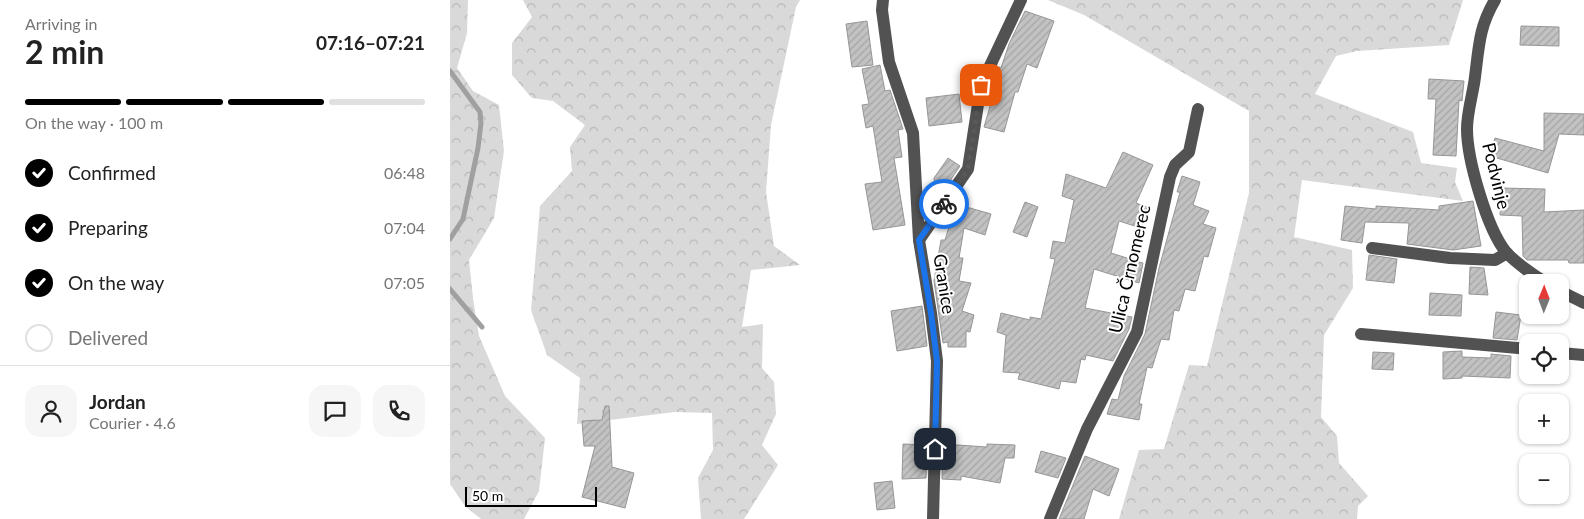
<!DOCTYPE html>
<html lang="en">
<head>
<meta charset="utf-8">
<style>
	:root { --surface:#fff; --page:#f6f6f6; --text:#222; --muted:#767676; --line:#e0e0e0; --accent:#000 }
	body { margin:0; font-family:Lato,sans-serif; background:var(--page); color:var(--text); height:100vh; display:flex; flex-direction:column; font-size:19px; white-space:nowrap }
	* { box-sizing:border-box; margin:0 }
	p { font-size:16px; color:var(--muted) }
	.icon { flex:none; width:28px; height:28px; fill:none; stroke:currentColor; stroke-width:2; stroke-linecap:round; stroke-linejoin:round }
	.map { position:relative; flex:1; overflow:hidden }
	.side { display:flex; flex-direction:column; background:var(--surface); width:450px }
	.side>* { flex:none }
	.needle { width:32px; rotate:1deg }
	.controls { position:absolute; left:1069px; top:274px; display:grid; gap:10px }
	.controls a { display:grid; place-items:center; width:50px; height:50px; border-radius:10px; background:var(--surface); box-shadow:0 1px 4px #0004; font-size:25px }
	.scale { position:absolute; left:15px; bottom:12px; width:132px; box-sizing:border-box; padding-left:5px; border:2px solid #000; border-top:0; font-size:14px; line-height:18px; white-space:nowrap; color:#000; -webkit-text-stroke:4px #fff; paint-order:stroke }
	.pin { position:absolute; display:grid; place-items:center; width:42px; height:42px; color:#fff; margin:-21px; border-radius:10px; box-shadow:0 2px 8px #0006 }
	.courier { position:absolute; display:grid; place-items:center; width:50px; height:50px; margin:-25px; border:4px solid #1a73e8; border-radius:50%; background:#fff; color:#222; box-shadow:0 1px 6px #0007 }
	.summary em { font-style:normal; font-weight:700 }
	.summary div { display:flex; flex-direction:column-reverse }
	.summary { display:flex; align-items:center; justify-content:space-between; height:85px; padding:0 25px }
	h1 { font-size:32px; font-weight:700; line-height:38px }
	.bar { display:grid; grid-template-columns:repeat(4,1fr); gap:8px 5px; align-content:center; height:60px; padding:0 25px }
	.bar i { height:6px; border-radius:4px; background:var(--line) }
	.bar .active { background:var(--accent) }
	.bar p { grid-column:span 4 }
	.line { display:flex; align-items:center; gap:12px; padding:0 25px; border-top:1px solid var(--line) }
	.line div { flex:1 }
	.round { display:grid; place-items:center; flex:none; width:52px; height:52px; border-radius:15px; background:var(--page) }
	ol { padding:0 25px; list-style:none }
	li { display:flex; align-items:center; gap:15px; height:55px }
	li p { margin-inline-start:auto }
	li .icon { padding:5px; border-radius:50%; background:var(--accent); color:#fff; stroke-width:4 }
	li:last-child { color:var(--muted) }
	li i { width:28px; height:28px; border:2px solid var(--line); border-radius:50% }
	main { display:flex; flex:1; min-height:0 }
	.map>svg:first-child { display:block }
	.forest { fill:url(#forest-crowns) }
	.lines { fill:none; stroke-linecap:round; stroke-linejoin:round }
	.stream { stroke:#a0a0a0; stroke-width:5 }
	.building { fill:url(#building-hatch); stroke:#969696 }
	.minor { stroke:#525252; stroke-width:12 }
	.done { stroke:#595959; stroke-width:5; stroke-dasharray:0 9 }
	.route { stroke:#1a73e8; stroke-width:6 }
	.labels { text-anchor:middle; stroke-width:4; stroke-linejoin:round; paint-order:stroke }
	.street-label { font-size:18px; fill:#000; stroke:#fff }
</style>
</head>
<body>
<main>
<section class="side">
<div class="summary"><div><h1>2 min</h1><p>Arriving in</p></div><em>07:16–07:21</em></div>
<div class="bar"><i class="active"></i><i class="active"></i><i class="active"></i><i></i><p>On the way · 100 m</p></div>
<ol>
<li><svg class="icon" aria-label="check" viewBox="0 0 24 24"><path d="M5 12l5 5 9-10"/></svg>Confirmed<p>06:48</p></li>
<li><svg class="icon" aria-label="check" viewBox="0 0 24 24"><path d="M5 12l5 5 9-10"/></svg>Preparing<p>07:04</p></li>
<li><svg class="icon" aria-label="check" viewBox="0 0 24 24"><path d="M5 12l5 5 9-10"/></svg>On the way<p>07:05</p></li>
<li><i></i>Delivered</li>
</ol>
<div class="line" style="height:90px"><a class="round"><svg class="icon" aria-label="person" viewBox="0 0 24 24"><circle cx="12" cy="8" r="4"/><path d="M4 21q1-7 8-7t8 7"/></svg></a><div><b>Jordan</b><p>Courier · 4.6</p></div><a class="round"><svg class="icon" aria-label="chat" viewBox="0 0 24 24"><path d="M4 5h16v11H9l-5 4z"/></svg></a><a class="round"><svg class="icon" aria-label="phone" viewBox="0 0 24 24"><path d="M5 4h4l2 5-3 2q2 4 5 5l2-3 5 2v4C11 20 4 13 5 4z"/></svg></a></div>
</section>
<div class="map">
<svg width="1134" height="519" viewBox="0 0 1134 519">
	<defs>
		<pattern id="forest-crowns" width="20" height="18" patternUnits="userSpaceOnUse" patternTransform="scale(1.25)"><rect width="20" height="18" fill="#d9d9d9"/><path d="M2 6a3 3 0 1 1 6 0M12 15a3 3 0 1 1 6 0" fill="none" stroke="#b8b8b8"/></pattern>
		<pattern id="building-hatch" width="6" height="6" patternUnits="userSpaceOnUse" patternTransform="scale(1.25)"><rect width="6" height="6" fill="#c2c2c2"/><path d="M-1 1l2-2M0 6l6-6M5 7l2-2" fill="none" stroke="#a5a5a5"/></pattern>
	</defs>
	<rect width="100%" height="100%" fill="#fff"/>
	<!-- forest -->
	<g class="forest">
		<polygon points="0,0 18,0 17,33 7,68 23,91 49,105 54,151 44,218 19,260 23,298 29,336 55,396 95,438 89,491 74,519 31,519 15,506 0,484"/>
		<polygon points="73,0 350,0 346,7 321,125 316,192 324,246 350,265 301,270 292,327 313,324 312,368 324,382 326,414 312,445 328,465 294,519 251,519 248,478 263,450 262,413 225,412 127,424 130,378 97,355 81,310 90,206 122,171 120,147 135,125 103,101 82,98 62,75 62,43 82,17"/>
		<polygon points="598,0 1013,0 999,45 907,51 886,56 865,94 963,132 971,163 1007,168 1005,182 1013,201 852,180 844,237 902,250 903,288 874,335 871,417 887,436 889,463 918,496 908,506 907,519 669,519 689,450 714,449 739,365 757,366 799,193 799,111 634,15"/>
	</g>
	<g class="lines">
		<!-- stream -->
		<g class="stream">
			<polyline points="0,71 30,112 31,123 28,148 13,219 0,239"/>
			<polyline points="0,289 32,327"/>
		</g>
	</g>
	<!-- building -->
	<g class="building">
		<polygon points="575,11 604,21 587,68 577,64 568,92 565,92 554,132 534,127 546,86 543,85 549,67 551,68 559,44"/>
		<polygon points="417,21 423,65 402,67 396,24"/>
		<polygon points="1071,26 1109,27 1109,46 1070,45"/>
		<polygon points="430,65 435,91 440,90 453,129 448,130 452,157 444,158 455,225 423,230 415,184 432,182 423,126 416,128 412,105 419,104 412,69"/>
		<polygon points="979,79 1014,81 1012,101 1009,100 1006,156 983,155 986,99 978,99"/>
		<polygon points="509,94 512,122 479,126 476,98"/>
		<polygon points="1094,113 1134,114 1134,135 1109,134 1098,173 1040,156 1045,138 1094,151"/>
		<polygon points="673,152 703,165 686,203 697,207 691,228 669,221 661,253 693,263 689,283 644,269 635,308 682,317 679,329 663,361 636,355 635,360 631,359 626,383 611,381 609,389 568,379 570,373 553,372 556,335 547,332 551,313 580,320 580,317 591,319 605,259 600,258 603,241 615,243 624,200 612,196 616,174 656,188"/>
		<polygon points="498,158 510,166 487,200 484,178"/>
		<polygon points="732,176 750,182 743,205 759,211 753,224 766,228 758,257 754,256 745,291 735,289 729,311 724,310 719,340 711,339 702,368 697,367 689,404 692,404 689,420 657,414 662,399 668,400 674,376 695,334 709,268 730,192 727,192"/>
		<polygon points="1051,188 1095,189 1094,212 1134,210 1134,263 1119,263 1118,260 1077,260 1073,256 1072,216 1050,215"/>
		<polygon points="1023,201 1031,246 1003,250 957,244 959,223 915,222 912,243 891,240 895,206 926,209 926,206 989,210 989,206"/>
		<polygon points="575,202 588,207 577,237 563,232"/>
		<polygon points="506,204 541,214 535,235 514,228 509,258 513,258 509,281 521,283 512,311 524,315 520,332 516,331 516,347 498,347 498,342 493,343 484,281 491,240 495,240"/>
		<polygon points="919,255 947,259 944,283 916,280"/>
		<polygon points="1020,267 1034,268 1038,295 1019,294"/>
		<polygon points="980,293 1012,295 1011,316 979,315"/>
		<polygon points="472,306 477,346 447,351 441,311"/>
		<polygon points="1046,312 1071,315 1067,340 1043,338"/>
		<polygon points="1012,351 1012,357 1041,358 1041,354 1061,356 1060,378 1012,376 1012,378 993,379 993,352"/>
		<polygon points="923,352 944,353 943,370 922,369"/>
		<polygon points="155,406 159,406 162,467 184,473 175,508 132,497 145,446 134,446 132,421 152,420"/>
		<polygon points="453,444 477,445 476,478 452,479"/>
		<polygon points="493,444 537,447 537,444 565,445 564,458 555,458 550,483 511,476 511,480 492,479"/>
		<polygon points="591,451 616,458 608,478 585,472"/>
		<polygon points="635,456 669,469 659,496 643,489 634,519 609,519"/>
		<polygon points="442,481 445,508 427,510 424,483"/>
	</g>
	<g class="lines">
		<!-- minor -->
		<g class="minor">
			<polyline points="433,0 432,10 439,62 463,133 469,240 481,313 487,361 483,519"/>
			<path d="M1045 0C1029 27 1029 46 1025 77 1023 94 1017 112 1017 129 1017 159 1037 229 1056 252 1065 262 1083 275 1095 282"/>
			<polyline points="469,240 518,169 531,85 571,0"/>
			<polyline points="922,248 1000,258 1045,260 1057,253"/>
			<polyline points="1110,291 1134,303"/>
			<polyline points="911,334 1078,349"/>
			<polyline points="1110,353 1134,355"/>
			<polyline points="600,519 637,429 687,332 720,177 725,165 739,152 748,109"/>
		</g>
	</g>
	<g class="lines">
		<!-- done -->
		<polyline class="done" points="494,204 518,169 531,85"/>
		<!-- route -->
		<polyline class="route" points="485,449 487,361 481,313 469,240 494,204"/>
	</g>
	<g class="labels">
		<!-- street labels -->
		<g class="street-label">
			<text transform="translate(1046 176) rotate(76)" y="6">Podvinje</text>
			<text transform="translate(680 269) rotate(-77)" y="6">Ulica Črnomerec</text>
			<text transform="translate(494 284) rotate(81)" y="6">Granice</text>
		</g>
	</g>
</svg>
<div class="controls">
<a><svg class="needle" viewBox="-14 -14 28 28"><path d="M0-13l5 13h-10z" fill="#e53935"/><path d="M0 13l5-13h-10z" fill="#767676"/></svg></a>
<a><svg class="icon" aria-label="locate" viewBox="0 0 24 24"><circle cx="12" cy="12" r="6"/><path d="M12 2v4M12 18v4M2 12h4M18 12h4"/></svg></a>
<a>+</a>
<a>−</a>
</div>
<div class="scale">50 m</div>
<div class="pin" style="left:531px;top:85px;background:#ea580c"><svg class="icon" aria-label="bag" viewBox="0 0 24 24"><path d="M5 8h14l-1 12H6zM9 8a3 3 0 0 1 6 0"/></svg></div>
<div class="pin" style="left:485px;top:449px;background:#1f2937"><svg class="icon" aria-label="home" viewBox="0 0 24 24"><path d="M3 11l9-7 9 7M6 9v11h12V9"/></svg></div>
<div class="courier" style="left:494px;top:204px"><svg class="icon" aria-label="bike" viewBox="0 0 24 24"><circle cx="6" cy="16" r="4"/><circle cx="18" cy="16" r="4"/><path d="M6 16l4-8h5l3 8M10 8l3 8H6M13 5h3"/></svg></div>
</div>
</main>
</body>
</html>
